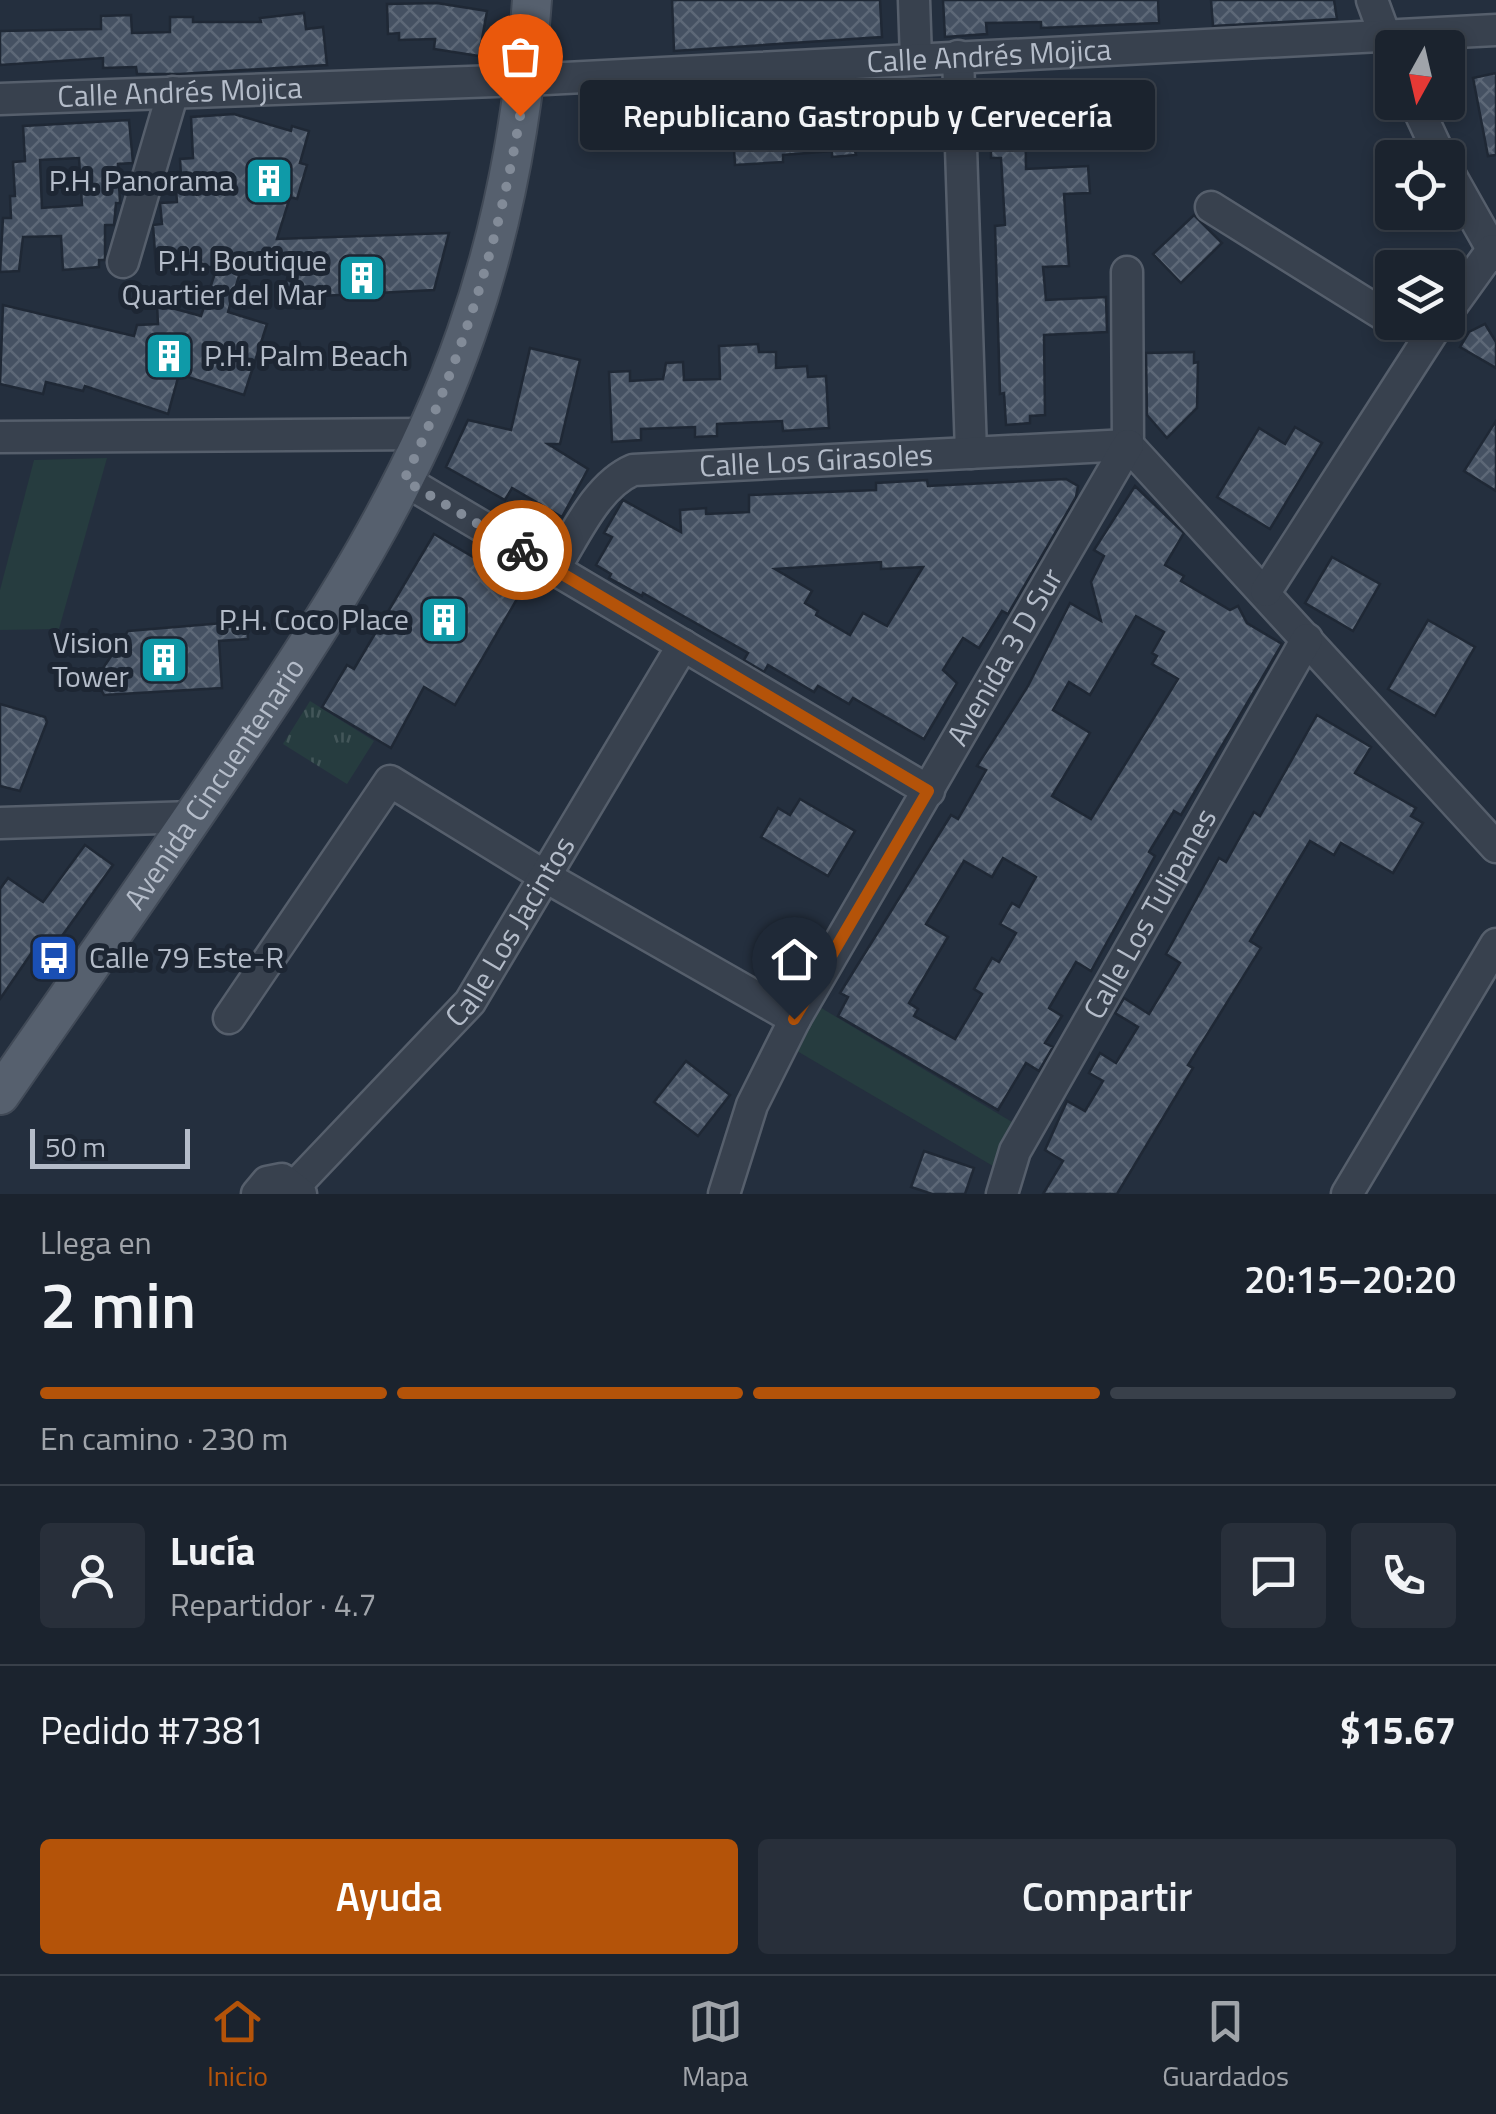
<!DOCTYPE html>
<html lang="es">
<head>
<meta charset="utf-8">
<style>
	:root { --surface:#1b232e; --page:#282f3a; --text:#f1f3f6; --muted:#a0a4aa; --line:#39404a; --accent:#b45309 }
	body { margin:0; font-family:"Titillium Web",sans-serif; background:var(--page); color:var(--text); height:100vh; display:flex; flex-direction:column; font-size:38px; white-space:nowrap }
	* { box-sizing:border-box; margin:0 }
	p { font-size:32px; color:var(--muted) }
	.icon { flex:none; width:55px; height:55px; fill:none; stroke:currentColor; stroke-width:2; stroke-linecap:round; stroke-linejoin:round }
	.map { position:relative; height:1194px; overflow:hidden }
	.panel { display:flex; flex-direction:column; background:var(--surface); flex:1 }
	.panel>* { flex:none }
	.needle { width:65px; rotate:188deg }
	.controls { position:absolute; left:1375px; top:30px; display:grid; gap:20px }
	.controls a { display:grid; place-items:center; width:90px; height:90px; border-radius:10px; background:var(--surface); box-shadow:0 5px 15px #0003,0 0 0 2px var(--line); font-size:50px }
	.scale { position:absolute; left:30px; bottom:25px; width:160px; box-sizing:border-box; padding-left:10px; border:5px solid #b4bcc9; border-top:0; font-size:28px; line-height:35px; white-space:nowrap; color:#b4bcc9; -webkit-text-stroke:8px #1d2633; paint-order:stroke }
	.pin { position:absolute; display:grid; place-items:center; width:85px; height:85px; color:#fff; margin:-102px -42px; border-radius:50% 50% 50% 0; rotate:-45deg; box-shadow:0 0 10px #0007 }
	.pin .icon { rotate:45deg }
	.courier { position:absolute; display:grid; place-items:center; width:100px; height:100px; margin:-50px; border:8px solid #b45309; border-radius:50%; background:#fff; color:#222; box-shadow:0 2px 12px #0007 }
	.bubble { position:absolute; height:70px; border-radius:10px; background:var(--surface); box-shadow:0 5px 15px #0003,0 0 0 2px var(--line); font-size:32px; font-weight:600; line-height:70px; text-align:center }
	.headline em { font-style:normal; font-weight:600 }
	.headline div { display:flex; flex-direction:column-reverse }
	.headline { display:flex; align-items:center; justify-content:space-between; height:170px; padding:0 40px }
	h1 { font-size:65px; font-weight:600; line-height:75px }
	.bar { display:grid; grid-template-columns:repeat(4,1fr); gap:15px 10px; align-content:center; height:120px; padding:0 40px }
	.bar i { height:12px; border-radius:8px; background:var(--line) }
	.bar .active { background:var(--accent) }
	.bar p { grid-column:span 4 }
	.line { display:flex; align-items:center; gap:25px; padding:0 40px; border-top:2px solid var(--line) }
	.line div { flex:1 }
	.round { display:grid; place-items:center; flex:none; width:105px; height:105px; border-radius:10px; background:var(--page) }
	.button { display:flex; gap:20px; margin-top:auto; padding:20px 40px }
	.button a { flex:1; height:115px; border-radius:10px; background:var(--accent); color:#fff; font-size:40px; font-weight:600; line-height:115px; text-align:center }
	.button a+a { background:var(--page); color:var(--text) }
	.menu { display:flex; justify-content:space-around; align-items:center; height:140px; border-top:2px solid var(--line); background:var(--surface); font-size:28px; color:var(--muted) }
	.menu a { display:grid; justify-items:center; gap:5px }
	.menu .active { color:var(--accent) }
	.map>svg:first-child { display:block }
	.grass { fill:#263c3f }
	.park { fill:url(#park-tufts) }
	.building { fill:url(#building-cross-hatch); stroke:#1f2835; stroke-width:2.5; fill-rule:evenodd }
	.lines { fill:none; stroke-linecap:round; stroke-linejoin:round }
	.minor-casing { stroke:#565f6c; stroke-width:35 }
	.major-casing { stroke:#414a57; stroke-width:42 }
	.minor { stroke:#38414e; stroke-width:30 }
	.major { stroke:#56606e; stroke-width:38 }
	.done { stroke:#828b98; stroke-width:10; stroke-dasharray:0 18 }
	.route { stroke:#b45309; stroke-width:12 }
	.labels { text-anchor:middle; stroke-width:10; stroke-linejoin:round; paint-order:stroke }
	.street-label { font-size:30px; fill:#b4bcc9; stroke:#1d2633 }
	.poi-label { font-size:30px; fill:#b4bcc9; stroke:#1d2633; text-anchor:end }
</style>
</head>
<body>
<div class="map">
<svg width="1496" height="1194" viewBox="0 0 1496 1194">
	<defs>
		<pattern id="park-tufts" width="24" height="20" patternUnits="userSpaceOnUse" patternTransform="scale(2.5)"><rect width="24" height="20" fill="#263c3f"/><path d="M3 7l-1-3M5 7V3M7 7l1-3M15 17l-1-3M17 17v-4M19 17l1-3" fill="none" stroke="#435659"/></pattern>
		<pattern id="building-cross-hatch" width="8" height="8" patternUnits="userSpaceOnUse" patternTransform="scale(2.5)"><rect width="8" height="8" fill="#455162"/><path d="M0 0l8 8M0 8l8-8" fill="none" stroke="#5d6877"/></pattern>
	</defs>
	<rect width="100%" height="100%" fill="#242f3e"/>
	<!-- grass -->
	<g class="grass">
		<polygon points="107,458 59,629 0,630 0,590 34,460"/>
		<polygon points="818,1006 1012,1122 993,1166 797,1051"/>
	</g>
	<!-- park -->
	<polygon class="park" points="310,701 374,741 347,784 283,744"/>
	<!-- building -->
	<g class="building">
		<polygon points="672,0 880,0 882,37 674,51"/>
		<polygon points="943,0 1158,0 1159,23 1041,28 1041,22 986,23 987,34 945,37"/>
		<polygon points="1211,0 1334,0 1337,19 1213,26"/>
		<polygon points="437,3 487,11 479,56 434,49 435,39 399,40 399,33 388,34 387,4"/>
		<polygon points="304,13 306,29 323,27 327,65 180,74 137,74 136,67 103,68 103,58 0,65 0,31 101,29 101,16 131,15 132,33 170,32 170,17 193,17 193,22 261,22 260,18"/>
		<polygon points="1496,73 1496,155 1488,156 1473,78"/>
		<polygon points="990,99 1025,99 1026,169 1088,166 1090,193 1064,194 1069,266 1043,267 1046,300 1106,297 1107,332 1044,335 1045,415 1030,416 1030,423 1006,425 1004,393 1000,394 995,226 1005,225 1001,158 991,158"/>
		<polygon points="875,106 877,150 855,151 856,155 832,157 832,151 783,155 783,162 735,165 732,118"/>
		<polygon points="234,114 291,131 292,126 309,131 300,163 307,165 297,199 290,197 277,239 449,233 434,290 282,298 291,264 242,266 228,312 267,324 244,395 179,374 168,414 85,386 83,391 46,382 43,394 0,384 3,305 134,336 137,325 158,324 157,304 201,316 217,267 156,267 153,225 162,224 160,203 177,202 175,176 181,176 180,159 193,158 191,117"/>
		<path d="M129 120 133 163 118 164 120 203H116L114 225H105V260H99V267L63 270 61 236 23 237 19 271 0 272 3 218H11L10 196H15L13 162 25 161 23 126ZM79 158 82 205 42 208 40 160Z"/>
		<polygon points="1194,215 1222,243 1181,283 1153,254"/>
		<polygon points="1485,324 1496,342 1496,368 1460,347 1469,332"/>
		<polygon points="758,344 759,352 776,352 776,368 807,366 808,377 826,376 829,428 783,431 782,421 717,424 717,436 695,437 695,427 641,429 641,440 612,442 609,372 630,371 630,381 663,379 666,363 683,362 684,380 720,379 719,346"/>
		<polygon points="530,348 580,360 560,444 548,444 588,469 562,517 512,488 505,500 446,467 468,420 511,430"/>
		<polygon points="1194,352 1194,363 1198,362 1197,408 1167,438 1147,415 1146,353"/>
		<polygon points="1496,421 1496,491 1464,471"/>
		<polygon points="1295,427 1322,443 1270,529 1217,497 1259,428 1285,444"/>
		<path d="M1066 479 1078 486 1076 497 1008 614 1002 611 979 648 963 638 943 670 957 683 924 739 853 698 849 704 818 686 814 692 768 665 764 672 744 660 748 653 643 593 642 596 609 578 611 574 596 565 612 537 604 533 623 500 681 532 680 510 706 508V514L749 512V495L876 490V483L927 480 928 486ZM881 562V569L923 567 887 626 863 613 850 635 816 615 818 611 805 603 812 591 775 569Z"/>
		<path d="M1135 486 1184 533 1165 565 1184 576 1181 581 1230 610 1238 606 1247 623 1282 644 1181 815 1174 811 1149 852 1155 856 1091 971 1076 962 1049 1008 1062 1016 1045 1043 1053 1047 1039 1071 1026 1063 998 1110 838 1016 848 997 840 993 951 815 958 819 986 770 977 766 1028 686 1070 603 1101 621 1091 582 1104 556 1094 550ZM1136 616 1164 632 1152 653 1157 656 1152 664 1178 679 1091 819 1052 796 1090 733 1053 710 1069 682 1090 695ZM1003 858 1036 877 1019 907 1012 903 1000 924 1016 933 999 962 992 958 974 989 982 994 955 1039 914 1016 918 1009 909 1003 948 937 926 924 964 861 992 877Z"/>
		<polygon points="434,534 524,587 455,705 424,687 391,748 322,707 347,665 354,669"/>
		<polygon points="1332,557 1380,584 1353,631 1305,603"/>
		<polygon points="1428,620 1475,647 1435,716 1388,689"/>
		<polygon points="247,621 248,639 219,641 222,688 104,695 95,680 128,631"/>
		<polygon points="0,704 45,717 47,722 20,791 0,786"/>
		<polygon points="1317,715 1371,747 1355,773 1416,808 1411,816 1423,823 1393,873 1341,843 1334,855 1310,841 1250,941 1261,948 1188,1065 1193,1068 1117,1194 1043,1194 1063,1161 1045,1150 1067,1101 1085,1111 1103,1081 1089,1073 1100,1053 1116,1063 1138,1027 1115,1013 1124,998 1149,1014 1180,963 1166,954 1219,858 1226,862 1254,812 1260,816"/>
		<polygon points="800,799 855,831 828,876 761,837 778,808 790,815"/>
		<polygon points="85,845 113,865 49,954 37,945 0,999 0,889 8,878 43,902"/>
		<polygon points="686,1061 730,1095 698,1136 654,1102"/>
		<polygon points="924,1151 974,1168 965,1194 932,1194 911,1187"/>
	</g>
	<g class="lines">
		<!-- minor casing -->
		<g class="minor-casing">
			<g id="minor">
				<polyline points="914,0 916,59"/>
				<polyline points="1372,0 1391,52"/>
				<polyline points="958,56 971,453"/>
				<path id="s1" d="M0 99 526 80 1496 30"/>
				<polyline points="1415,102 1441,158"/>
				<polyline points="1448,171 1496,256"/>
				<polyline points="1211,207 1392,320"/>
				<polyline points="123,262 173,92"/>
				<polyline points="1127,272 1128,445"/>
				<polyline points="1448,311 1492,250"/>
				<polyline points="0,437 426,434"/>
				<polyline points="1128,445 1496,847"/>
				<polyline points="404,480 929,791"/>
				<path id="s2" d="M554 569C575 536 596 486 633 470L1128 445"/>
				<polyline points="1266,591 1439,322"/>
				<polyline points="0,823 194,817"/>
				<polyline points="229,1018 390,781 546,877 795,1019"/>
				<path id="s3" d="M295 1186 470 1002 683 645"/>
				<polyline points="257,1194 267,1182 282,1179 301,1194"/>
				<path id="s4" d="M724 1194 752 1105 795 1019 1128 445"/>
				<path id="s5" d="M1002 1194 1015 1151 1307 639"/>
				<polyline points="1347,1194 1496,944"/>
			</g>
		</g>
		<!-- major casing -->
		<g class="major-casing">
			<g id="major">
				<path id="s6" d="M0 1095C79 981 160 867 237 752 327 619 413 486 466 334 504 226 524 113 532 0"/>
			</g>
		</g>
		<!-- minor -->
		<use href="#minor" class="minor"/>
		<!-- major -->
		<use href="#major" class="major"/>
	</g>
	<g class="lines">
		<!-- done -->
		<path class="done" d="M520 116C499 243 460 364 404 480L522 550"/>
		<!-- route -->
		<polyline class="route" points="522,550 928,791 794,1019"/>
	</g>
	<!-- icons -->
	<defs>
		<g id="building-square" transform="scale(2.5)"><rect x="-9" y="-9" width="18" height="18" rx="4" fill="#0f9aa8" stroke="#1d2633"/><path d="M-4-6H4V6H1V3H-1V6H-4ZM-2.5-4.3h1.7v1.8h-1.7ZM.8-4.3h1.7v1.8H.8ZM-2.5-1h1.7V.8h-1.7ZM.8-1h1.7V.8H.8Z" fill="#fff"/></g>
		<g id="bus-square" transform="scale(2.5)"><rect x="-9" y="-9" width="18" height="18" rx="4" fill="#1a4fb4" stroke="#1d2633"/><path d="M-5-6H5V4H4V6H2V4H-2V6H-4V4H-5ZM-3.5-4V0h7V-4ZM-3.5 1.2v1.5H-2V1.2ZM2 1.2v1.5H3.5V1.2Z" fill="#fff"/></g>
	</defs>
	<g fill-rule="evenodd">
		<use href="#building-square" x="269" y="181"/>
		<use href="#building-square" x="362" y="278"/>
		<use href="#building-square" x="169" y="356"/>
		<use href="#building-square" x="444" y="620"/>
		<use href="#building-square" x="164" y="660"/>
		<use href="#bus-square" x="54" y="958"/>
	</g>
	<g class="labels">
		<!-- street labels -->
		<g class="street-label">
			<text dy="10" stroke="none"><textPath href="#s1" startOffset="990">Calle Andrés Mojica</textPath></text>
			<text dy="10" stroke="none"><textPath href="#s1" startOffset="180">Calle Andrés Mojica</textPath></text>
			<text dy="10" stroke="none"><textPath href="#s2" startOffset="312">Calle Los Girasoles</textPath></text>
			<text dy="10" stroke="none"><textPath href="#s4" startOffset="608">Avenida 3 D Sur</textPath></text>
			<text dy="10" stroke="none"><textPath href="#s6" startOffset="378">Avenida Cincuentenario</textPath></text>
			<text dy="10" stroke="none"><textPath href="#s5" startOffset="318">Calle Los Tulipanes</textPath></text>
			<text dy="10" stroke="none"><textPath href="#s3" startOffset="335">Calle Los Jacintos</textPath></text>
		</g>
		<!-- poi labels -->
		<g class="poi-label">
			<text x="234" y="191">P.H. Panorama</text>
			<text x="327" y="271">P.H. Boutique<tspan x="327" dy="34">Quartier del Mar</tspan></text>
			<text x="204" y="366" text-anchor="start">P.H. Palm Beach</text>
			<text x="409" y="630">P.H. Coco Place</text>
			<text x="129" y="653">Vision<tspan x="129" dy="34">Tower</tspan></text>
			<text x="89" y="968" text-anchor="start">Calle 79 Este-R</text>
		</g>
	</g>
</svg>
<div class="controls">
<a><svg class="needle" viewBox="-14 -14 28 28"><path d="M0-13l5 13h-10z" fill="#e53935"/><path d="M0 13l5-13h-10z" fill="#a0a4aa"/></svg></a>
<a><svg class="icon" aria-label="locate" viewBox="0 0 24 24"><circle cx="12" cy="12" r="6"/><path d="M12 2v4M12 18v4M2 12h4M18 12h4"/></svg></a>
<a><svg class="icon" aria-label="layers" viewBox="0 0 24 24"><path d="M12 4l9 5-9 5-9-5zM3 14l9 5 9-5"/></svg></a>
</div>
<div class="scale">50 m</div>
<div class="pin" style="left:520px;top:116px;background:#ea580c"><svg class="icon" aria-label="bag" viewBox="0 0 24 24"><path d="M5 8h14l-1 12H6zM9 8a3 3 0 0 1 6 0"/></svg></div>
<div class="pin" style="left:794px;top:1019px;background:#1f2937"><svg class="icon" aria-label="home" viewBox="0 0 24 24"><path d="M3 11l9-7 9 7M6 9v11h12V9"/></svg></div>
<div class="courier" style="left:522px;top:550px"><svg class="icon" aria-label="bike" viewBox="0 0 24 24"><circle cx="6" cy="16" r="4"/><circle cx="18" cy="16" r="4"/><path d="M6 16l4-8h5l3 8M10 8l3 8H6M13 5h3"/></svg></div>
<div class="bubble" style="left:580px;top:80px;width:575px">Republicano Gastropub y Cervecería</div>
</div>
<section class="panel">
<div class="headline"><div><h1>2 min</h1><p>Llega en</p></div><em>20:15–20:20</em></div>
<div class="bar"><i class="active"></i><i class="active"></i><i class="active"></i><i></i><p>En camino · 230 m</p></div>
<div class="line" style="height:180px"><a class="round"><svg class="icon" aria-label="person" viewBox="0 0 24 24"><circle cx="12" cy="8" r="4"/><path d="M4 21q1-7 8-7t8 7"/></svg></a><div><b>Lucía</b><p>Repartidor · 4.7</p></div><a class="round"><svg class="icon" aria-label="chat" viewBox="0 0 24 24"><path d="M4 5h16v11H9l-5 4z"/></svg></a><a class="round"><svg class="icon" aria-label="phone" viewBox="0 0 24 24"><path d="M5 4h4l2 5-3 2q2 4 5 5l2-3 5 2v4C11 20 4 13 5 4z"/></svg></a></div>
<div class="line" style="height:130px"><div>Pedido #7381</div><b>$15.67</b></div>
<div class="button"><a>Ayuda</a><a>Compartir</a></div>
</section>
<nav class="menu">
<a class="active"><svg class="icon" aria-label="home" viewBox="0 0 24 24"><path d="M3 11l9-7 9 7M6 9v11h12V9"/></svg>Inicio</a>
<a><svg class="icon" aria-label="map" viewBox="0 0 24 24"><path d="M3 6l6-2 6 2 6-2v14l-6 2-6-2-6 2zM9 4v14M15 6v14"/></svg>Mapa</a>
<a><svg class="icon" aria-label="saved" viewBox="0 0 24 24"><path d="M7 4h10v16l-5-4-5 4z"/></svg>Guardados</a>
</nav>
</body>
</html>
